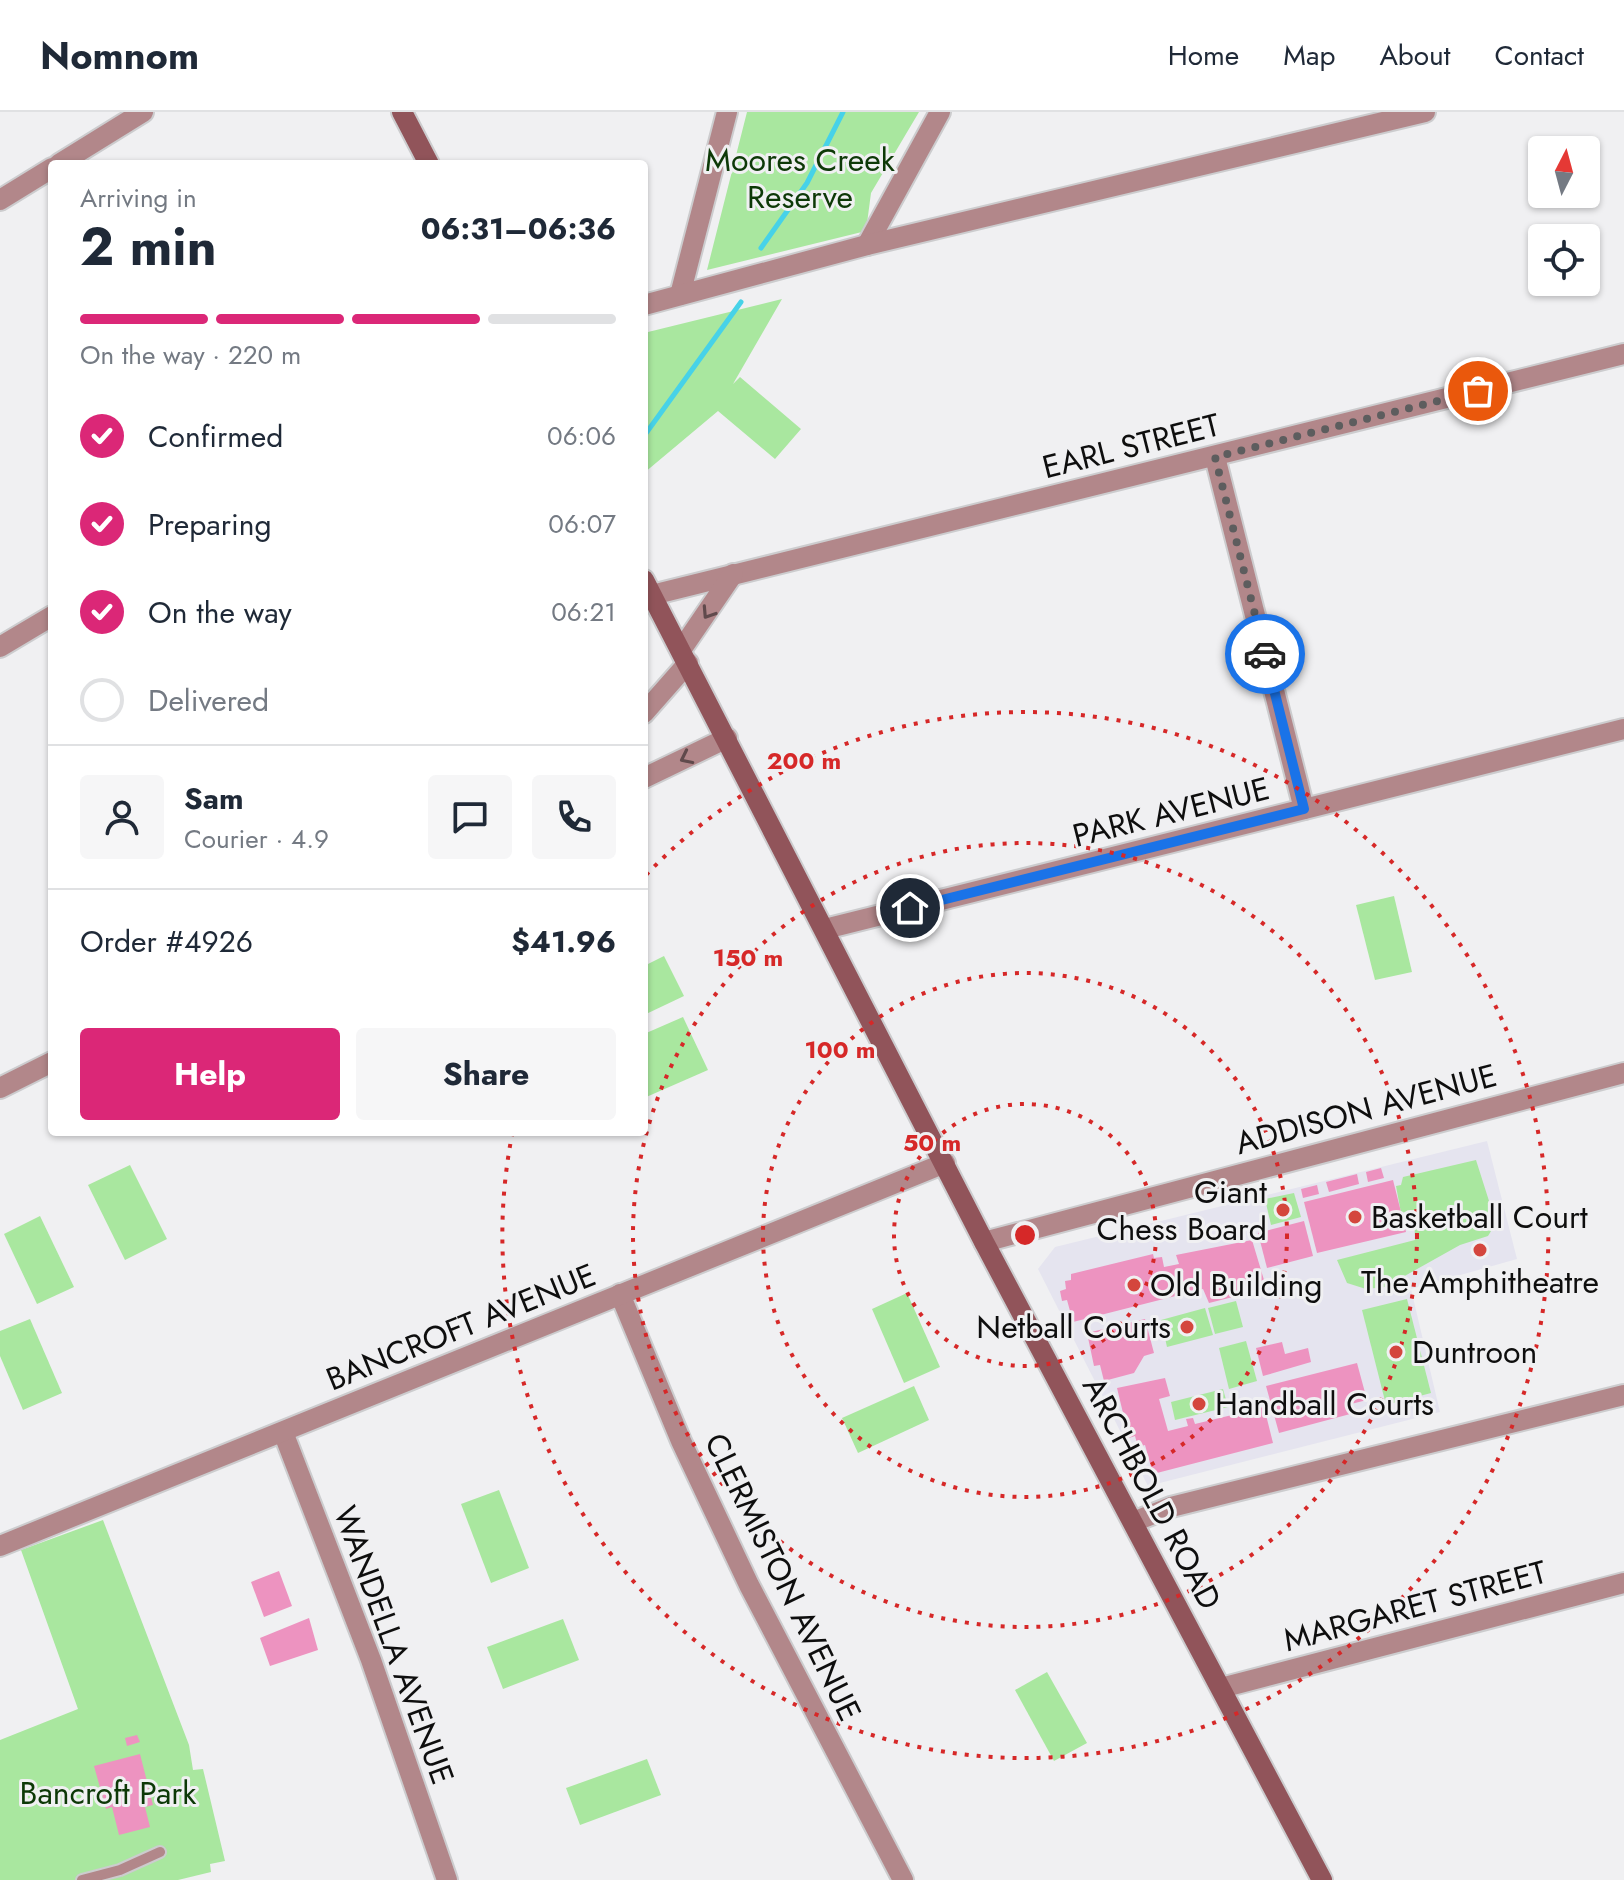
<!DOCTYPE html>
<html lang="en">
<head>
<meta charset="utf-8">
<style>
	:root { --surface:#fff; --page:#f6f6f7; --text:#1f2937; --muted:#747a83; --line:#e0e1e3; --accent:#db2777 }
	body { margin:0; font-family:Jost,sans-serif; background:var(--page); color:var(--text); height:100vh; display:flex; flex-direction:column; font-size:30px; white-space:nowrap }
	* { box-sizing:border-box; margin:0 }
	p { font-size:26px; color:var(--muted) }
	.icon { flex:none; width:44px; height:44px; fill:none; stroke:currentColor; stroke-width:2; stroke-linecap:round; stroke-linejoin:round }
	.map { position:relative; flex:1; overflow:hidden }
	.sheet { position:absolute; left:48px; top:48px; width:600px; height:976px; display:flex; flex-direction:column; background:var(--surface); border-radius:8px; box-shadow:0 2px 6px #0004 }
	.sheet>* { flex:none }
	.needle { width:52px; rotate:6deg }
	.buttons { position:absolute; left:1528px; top:24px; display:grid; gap:16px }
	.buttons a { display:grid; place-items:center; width:72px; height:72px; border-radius:8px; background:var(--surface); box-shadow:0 2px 6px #0004; font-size:40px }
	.pin { position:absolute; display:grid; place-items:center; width:68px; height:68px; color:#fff; margin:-34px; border:4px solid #fff; border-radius:50%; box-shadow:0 2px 8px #0007 }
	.courier { position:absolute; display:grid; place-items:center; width:80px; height:80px; margin:-40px; border:6px solid #1a73e8; border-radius:50%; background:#fff; color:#222; box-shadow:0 2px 10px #0007 }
	.summary em { font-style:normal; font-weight:700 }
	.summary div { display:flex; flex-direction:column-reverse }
	.summary { display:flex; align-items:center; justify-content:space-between; height:136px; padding:0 32px }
	h1 { font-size:52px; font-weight:700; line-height:60px }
	.bar { display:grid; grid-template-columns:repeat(4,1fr); gap:12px 8px; align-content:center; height:96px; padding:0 32px }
	.bar i { height:10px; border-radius:6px; background:var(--line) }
	.bar .on { background:var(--accent) }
	.bar p { grid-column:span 4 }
	.line { display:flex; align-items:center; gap:20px; padding:0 32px; border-top:2px solid var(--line) }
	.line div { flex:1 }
	.round { display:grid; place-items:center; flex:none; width:84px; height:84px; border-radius:8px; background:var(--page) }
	ol { padding:0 32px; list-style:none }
	li { display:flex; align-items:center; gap:24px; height:88px }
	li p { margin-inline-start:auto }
	li .icon { padding:8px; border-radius:50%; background:var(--accent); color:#fff; stroke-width:4 }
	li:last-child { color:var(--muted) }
	li i { width:44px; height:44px; border:4px solid var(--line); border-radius:50% }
	.cta { display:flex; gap:16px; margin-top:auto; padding:16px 32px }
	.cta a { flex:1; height:92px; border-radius:8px; background:var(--accent); color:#fff; font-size:32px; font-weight:700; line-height:92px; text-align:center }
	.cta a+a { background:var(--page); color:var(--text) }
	header { display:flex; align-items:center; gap:48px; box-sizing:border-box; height:112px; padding:0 40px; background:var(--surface); border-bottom:2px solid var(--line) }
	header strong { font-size:38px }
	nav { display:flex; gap:44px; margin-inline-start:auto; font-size:28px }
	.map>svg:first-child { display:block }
	.built { fill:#e5e4ef }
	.green { fill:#a9e79f }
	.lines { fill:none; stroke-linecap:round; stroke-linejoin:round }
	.stream { stroke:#47d2e8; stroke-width:5 }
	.building { fill:#ed93c0 }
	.service-casing { stroke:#ccccce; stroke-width:14 }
	.minor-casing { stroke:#ccccce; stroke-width:24 }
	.secondary-casing { stroke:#ccccce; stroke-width:24 }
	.service { stroke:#b2878a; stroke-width:10 }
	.minor { stroke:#b2878a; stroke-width:20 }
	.secondary { stroke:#91545a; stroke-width:20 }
	.oneway { stroke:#604a4c }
	.done { stroke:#5d5d5e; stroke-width:8; stroke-dasharray:0 14.4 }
	.route { stroke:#1a73e8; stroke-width:10 }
	.ring { fill:none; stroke:#d62828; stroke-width:4; stroke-dasharray:4 8 }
	.poi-dot { fill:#d4463d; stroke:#f0f0f2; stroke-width:3 }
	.labels { text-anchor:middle; stroke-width:6; stroke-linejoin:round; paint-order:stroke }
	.park-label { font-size:32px; fill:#0d3907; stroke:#f0f0f2 }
	.street-label { font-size:32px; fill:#0e0e0e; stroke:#f0f0f2 }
	.poi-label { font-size:32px; fill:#0e0e0e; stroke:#f0f0f2; text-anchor:start }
	.centre { fill:#d62828; stroke:#f0f0f2; stroke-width:4 }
	.ring-label { font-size:24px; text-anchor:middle; font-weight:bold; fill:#d62828; stroke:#f0f0f2; stroke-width:6; stroke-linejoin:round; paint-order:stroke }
</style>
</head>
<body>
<header>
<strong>Nomnom</strong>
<nav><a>Home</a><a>Map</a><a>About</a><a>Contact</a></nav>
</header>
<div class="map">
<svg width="1624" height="1768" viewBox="0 0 1624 1768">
	<rect width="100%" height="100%" fill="#f0f0f2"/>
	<!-- built -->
	<polygon class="built" points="1487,1029 1517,1147 1411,1177 1440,1300 1148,1374 1038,1157 1055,1135"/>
	<!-- green -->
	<g class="green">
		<polygon points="747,0 919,0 871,81 866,119 707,158"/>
		<polygon points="782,187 733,272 740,265 801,317 775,347 718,299 644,361 644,221"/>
		<polygon points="1394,784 1412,860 1375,868 1356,793"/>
		<polygon points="664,844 684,884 644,903 644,854"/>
		<polygon points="683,905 708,958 644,986 644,922"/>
		<polygon points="1476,1048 1496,1111 1488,1124 1460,1133 1385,1175 1366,1177 1347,1171 1337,1148 1415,1128 1414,1098 1401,1101 1396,1074 1401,1073 1403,1065"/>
		<polygon points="130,1053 167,1127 125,1148 88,1073"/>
		<polygon points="1294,1081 1301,1105 1271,1113 1265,1087"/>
		<polygon points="40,1104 74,1175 37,1192 4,1122"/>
		<polygon points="907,1181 940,1255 904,1271 872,1197"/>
		<polygon points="1407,1187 1431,1281 1386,1293 1362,1198"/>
		<polygon points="1236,1189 1243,1215 1215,1222 1208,1196"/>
		<polygon points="1205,1196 1213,1223 1167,1235 1161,1208"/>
		<polygon points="30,1207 62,1281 23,1298 0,1244 0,1219"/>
		<polygon points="1246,1229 1257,1269 1229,1277 1219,1236"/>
		<polygon points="914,1274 929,1308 858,1341 842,1306"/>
		<polygon points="1223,1277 1228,1295 1175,1308 1171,1290"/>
		<polygon points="499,1378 529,1456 491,1471 461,1392"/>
		<polygon points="103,1408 189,1633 193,1658 203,1657 225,1749 210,1752 211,1760 178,1768 0,1768 0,1628 78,1597 21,1438"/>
		<polygon points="563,1507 579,1548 503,1577 487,1535"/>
		<polygon points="1047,1560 1087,1631 1054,1649 1015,1578"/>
		<polygon points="647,1647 661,1683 580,1713 566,1676"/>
	</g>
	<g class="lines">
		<!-- stream -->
		<g class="stream">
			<polyline points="761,136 807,71 843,0"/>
			<polyline points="644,324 741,190"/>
		</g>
	</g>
	<!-- building -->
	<g class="building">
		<polygon points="1381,1056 1384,1066 1368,1070 1366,1060"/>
		<polygon points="1357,1062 1359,1072 1329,1080 1326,1070"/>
		<polygon points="1393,1068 1406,1120 1317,1141 1304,1090"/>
		<polygon points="1317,1073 1319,1082 1303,1086 1301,1077"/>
		<polygon points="1304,1109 1313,1144 1267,1156 1258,1121"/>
		<polygon points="1252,1128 1264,1168 1243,1174 1245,1182 1209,1191 1203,1177 1073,1210 1067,1188 1062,1189 1060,1179 1066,1177 1065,1169 1071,1168 1071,1162 1153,1142 1154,1146 1162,1145 1164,1155 1179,1152 1176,1143"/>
		<polygon points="1145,1207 1154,1241 1144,1244 1134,1261 1104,1269 1100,1253 1094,1254 1087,1221"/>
		<polygon points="1282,1230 1285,1242 1308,1236 1311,1250 1263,1264 1256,1236"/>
		<polygon points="1357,1251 1367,1288 1351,1292 1354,1301 1279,1321 1266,1274"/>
		<polygon points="1165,1266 1170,1284 1159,1287 1168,1319 1188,1314 1186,1307 1193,1306 1195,1312 1232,1303 1230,1293 1249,1288 1251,1298 1264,1295 1273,1331 1153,1362 1145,1333 1138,1335 1135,1324 1129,1326 1117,1276"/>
		<polygon points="279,1459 292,1494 264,1505 251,1470"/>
		<polygon points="309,1506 318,1538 270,1554 260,1526"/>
		<polygon points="137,1623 140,1630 127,1634 125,1626"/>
		<polygon points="140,1642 153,1693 145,1695 150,1715 119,1723 112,1695 106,1697 94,1654"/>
	</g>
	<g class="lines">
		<!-- service casing -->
		<g class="service-casing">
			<polyline id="service" points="82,1768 120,1758 160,1740"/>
		</g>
		<!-- minor casing -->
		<g class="minor-casing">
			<g id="minor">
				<polyline points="59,52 143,0"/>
				<polyline points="0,88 52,56"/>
				<polyline points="867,133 940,0"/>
				<polyline points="680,183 727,0"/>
				<polyline points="644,193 867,133 1425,0"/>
				<polyline points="1215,345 1304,697"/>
				<polyline points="652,483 1624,242"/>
				<polyline points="0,535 52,504"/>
				<polyline points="681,538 733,462"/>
				<polyline points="644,601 688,551"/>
				<polyline points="644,666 727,626"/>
				<polyline points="825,817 1624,617"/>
				<polyline points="0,976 52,950"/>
				<polyline points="984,1130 1624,961"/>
				<polyline points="620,1182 681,1329 749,1473 903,1768"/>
				<polyline points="283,1320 371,1548 447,1768"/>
				<polyline points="1133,1410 1171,1395 1624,1283"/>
				<polyline points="0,1434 945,1051"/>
				<polyline points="1221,1576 1624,1471"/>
			</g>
		</g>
		<!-- secondary casing -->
		<g class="secondary-casing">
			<g id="secondary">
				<polyline points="402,0 429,52"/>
				<polyline points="644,468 984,1130 1322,1768"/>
			</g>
		</g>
		<!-- service -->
		<use href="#service" class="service"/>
		<!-- minor -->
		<use href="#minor" class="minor"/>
		<!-- secondary -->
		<use href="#secondary" class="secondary"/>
	</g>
	<!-- one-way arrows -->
	<defs><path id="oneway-chevron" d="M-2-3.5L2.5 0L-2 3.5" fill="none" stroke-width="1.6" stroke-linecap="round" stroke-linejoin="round" transform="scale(2)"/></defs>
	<g class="oneway">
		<use href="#oneway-chevron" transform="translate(708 501) rotate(123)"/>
		<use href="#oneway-chevron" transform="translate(686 646) rotate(154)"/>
	</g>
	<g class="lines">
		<!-- done -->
		<polyline class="done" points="1265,542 1215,345 1478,279"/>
		<!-- route -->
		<polyline class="route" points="910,796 1304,697 1265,542"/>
	</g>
	<!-- distance rings -->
	<g class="ring">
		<circle cx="1025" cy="1123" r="131"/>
		<circle cx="1025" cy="1123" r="262"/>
		<circle cx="1025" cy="1123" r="392"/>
		<path d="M646 763A523 523 0 1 1 512 1023"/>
	</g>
	<!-- markers -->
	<g class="poi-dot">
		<circle cx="1283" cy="1098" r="8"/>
		<circle cx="1355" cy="1105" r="8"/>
		<circle cx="1480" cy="1138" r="8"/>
		<circle cx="1134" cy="1173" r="8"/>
		<circle cx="1187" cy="1215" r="8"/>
		<circle cx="1396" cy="1240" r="8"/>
		<circle cx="1199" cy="1292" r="8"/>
	</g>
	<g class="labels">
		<!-- park labels -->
		<g class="park-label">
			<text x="800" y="59">Moores Creek<tspan x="800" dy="37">Reserve</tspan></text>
			<text x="108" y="1692">Bancroft Park</text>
		</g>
		<!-- street labels -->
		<g class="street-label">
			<text transform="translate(1131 334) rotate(-14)" y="11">EARL STREET</text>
			<text transform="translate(1171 700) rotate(-14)" y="11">PARK AVENUE</text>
			<text transform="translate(1366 997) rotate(-15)" y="11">ADDISON AVENUE</text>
			<text transform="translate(461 1215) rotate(-22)" y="11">BANCROFT AVENUE</text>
			<text transform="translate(1152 1381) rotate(62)" y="11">ARCHBOLD ROAD</text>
			<text transform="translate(783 1465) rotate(64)" y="11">CLERMISTON AVENUE</text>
			<text transform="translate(1415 1494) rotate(-15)" y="11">MARGARET STREET</text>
			<text transform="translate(394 1533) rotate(70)" y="11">WANDELLA AVENUE</text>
		</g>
		<!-- poi labels -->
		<g class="poi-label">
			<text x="1267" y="1091" text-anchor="end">Giant<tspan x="1267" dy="37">Chess Board</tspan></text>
			<text x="1371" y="1116">Basketball Court</text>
			<text x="1480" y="1181" text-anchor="middle">The Amphitheatre</text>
			<text x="1150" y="1184">Old Building</text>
			<text x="1171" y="1226" text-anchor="end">Netball Courts</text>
			<text x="1412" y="1251">Duntroon</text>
			<text x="1215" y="1303">Handball Courts</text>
		</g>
	</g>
	<circle cx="1025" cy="1123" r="12" class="centre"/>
	<g class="ring-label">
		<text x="804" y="657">200 m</text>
		<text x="748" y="854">150 m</text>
		<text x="840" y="946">100 m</text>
		<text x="932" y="1039">50 m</text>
	</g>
</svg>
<div class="buttons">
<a><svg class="needle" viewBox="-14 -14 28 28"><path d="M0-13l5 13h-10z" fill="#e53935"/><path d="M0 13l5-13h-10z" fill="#747a83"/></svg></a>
<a><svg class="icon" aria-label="locate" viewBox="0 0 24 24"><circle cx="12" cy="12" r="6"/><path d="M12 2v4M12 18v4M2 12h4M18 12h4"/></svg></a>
</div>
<div class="pin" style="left:1478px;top:279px;background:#ea580c"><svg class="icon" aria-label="bag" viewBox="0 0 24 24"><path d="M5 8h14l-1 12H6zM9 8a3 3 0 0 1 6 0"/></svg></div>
<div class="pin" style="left:910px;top:796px;background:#1f2937"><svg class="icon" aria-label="home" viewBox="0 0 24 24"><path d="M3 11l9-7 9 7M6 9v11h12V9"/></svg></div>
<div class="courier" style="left:1265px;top:542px"><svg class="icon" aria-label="car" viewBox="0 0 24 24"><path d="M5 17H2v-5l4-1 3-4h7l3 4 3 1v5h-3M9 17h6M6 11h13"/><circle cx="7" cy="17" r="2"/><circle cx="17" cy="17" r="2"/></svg></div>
<section class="sheet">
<div class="summary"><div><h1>2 min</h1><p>Arriving in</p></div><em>06:31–06:36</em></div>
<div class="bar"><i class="on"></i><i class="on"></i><i class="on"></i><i></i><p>On the way · 220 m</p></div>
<ol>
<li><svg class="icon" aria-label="check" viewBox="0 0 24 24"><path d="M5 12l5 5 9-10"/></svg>Confirmed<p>06:06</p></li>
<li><svg class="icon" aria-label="check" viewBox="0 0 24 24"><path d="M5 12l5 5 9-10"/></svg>Preparing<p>06:07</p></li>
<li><svg class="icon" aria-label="check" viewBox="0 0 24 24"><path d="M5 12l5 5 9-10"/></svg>On the way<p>06:21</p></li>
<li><i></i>Delivered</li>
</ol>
<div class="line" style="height:144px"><a class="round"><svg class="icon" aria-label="person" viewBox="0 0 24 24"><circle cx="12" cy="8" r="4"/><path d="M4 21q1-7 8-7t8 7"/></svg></a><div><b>Sam</b><p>Courier · 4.9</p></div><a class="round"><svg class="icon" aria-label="chat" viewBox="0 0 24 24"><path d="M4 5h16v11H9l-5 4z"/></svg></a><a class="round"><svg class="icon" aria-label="phone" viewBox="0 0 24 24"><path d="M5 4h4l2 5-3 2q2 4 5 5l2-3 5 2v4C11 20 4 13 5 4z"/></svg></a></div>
<div class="line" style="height:104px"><div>Order #4926</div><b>$41.96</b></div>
<div class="cta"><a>Help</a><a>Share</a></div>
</section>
</div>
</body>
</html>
